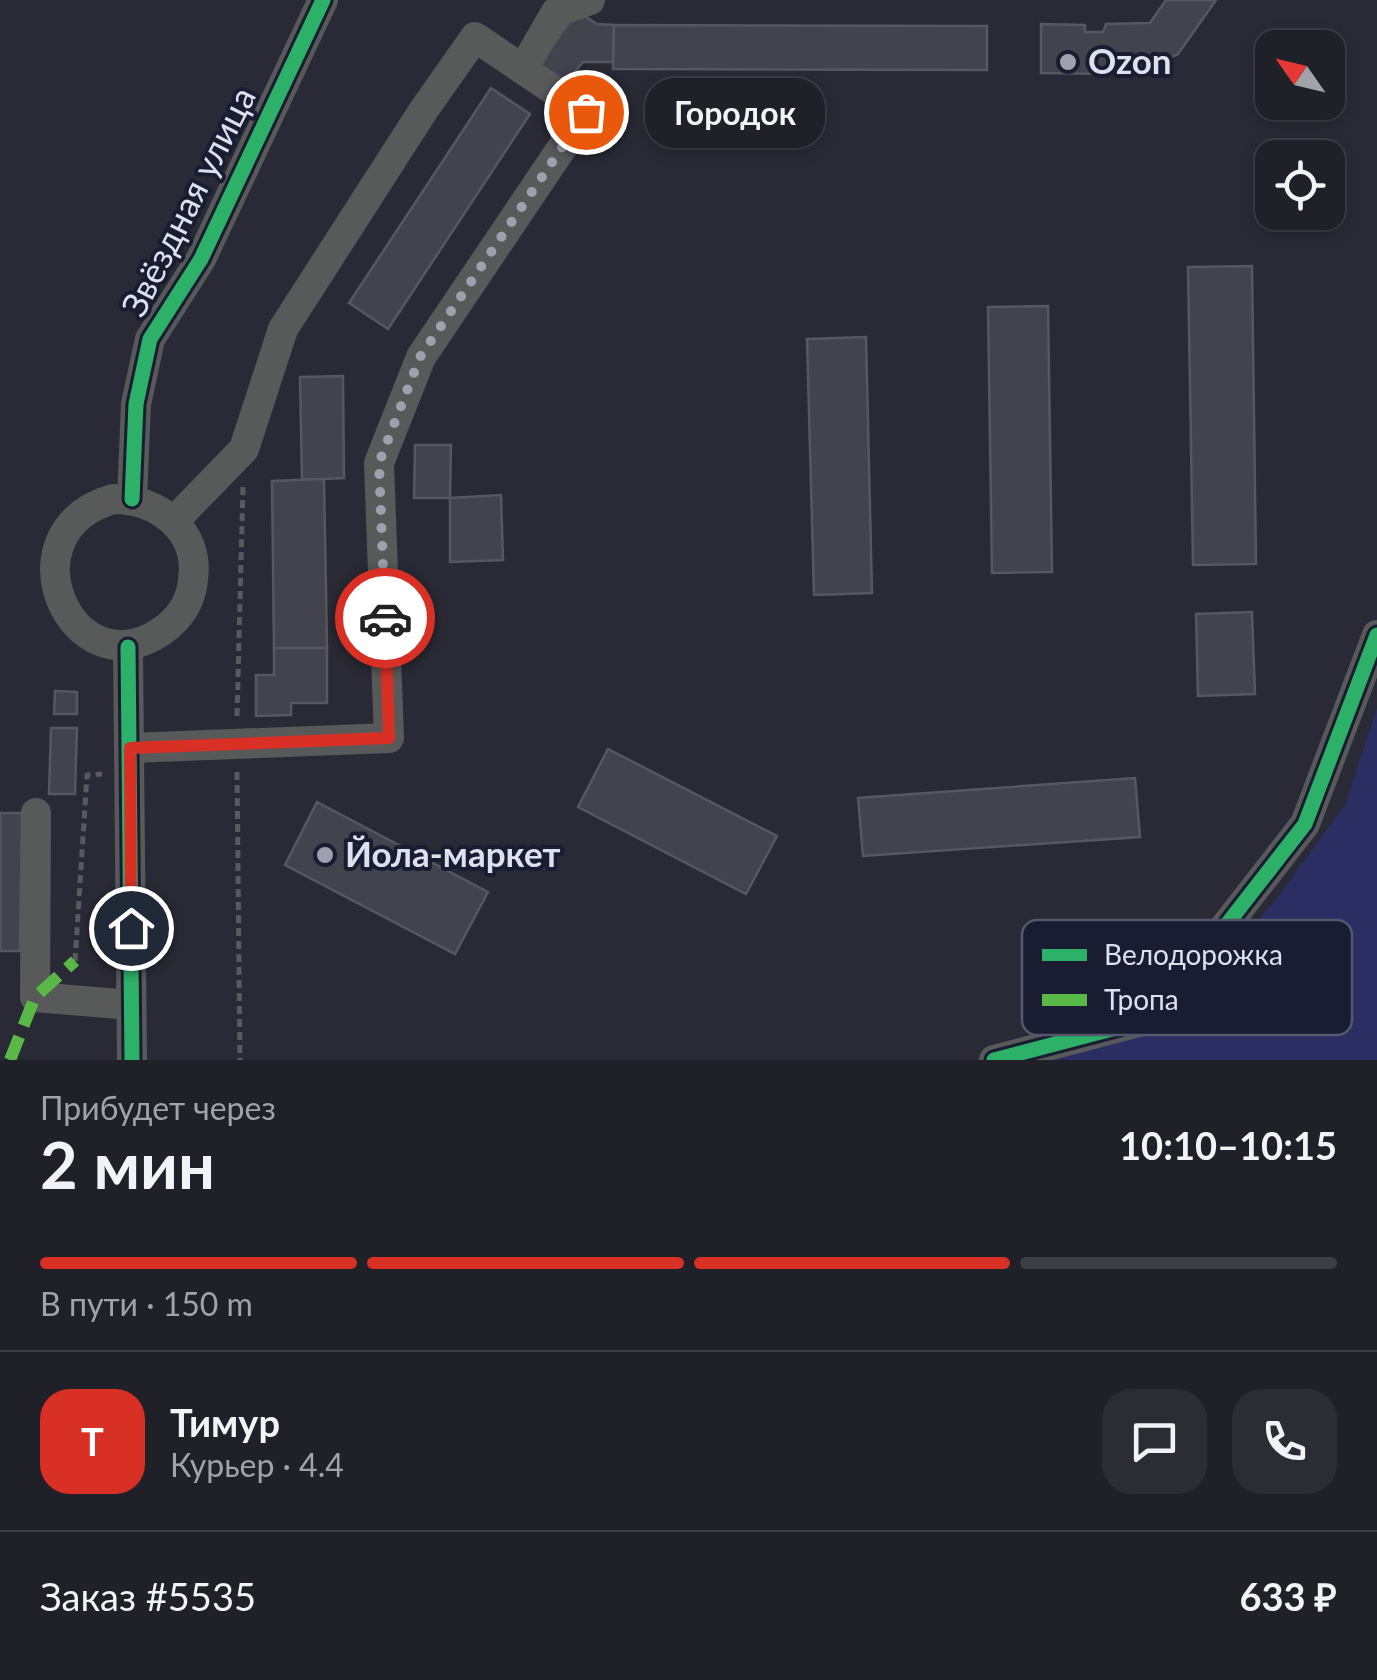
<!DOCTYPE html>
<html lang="ru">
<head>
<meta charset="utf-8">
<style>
	:root { --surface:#1f2028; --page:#2c2d34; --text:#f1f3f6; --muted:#a1a3a8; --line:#3c3e45; --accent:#d93025 }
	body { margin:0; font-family:Lato,sans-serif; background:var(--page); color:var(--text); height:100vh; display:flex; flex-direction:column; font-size:38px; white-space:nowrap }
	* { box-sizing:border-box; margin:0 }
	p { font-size:32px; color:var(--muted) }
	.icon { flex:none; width:55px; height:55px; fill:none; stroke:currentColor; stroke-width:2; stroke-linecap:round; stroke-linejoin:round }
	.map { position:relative; height:1060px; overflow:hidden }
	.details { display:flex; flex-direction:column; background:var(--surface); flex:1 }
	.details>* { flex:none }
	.needle { width:65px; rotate:304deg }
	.controls { position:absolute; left:1255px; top:30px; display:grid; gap:20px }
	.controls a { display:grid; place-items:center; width:90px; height:90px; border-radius:20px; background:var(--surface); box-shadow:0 5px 15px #0003,0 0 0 2px var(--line); font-size:50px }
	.pin { position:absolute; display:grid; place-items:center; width:85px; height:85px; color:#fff; margin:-42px; border:5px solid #fff; border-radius:50%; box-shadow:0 2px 10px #0007 }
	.courier { position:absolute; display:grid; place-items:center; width:100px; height:100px; margin:-50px; border:8px solid #d93025; border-radius:50%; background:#fff; color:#222; box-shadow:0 2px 12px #0007 }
	.bubble { position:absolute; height:70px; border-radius:30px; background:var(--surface); box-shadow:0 5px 15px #0003,0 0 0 2px var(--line); font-size:32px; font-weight:700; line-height:70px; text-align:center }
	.head em { font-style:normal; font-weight:700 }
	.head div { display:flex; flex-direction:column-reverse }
	.head { display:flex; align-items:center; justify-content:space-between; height:170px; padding:0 40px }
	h1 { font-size:65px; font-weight:700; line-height:75px }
	.bar { display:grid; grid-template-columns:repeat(4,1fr); gap:15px 10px; align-content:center; height:120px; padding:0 40px }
	.bar i { height:12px; border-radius:8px; background:var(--line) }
	.bar .selected { background:var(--accent) }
	.bar p { grid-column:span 4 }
	.line { display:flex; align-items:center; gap:25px; padding:0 40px; border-top:2px solid var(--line) }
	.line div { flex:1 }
	.round { display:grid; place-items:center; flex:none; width:105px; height:105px; border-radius:30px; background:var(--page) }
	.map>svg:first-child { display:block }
	.green { fill:#2b2e62 }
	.building { fill:#42434c; stroke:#565761; stroke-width:2.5 }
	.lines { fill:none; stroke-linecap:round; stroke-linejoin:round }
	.path { stroke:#585a5c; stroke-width:5; stroke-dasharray:8 5; stroke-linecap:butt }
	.minor { stroke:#575a59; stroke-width:30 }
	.quiet { stroke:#58b947; stroke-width:12; stroke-dasharray:25 12; stroke-linecap:butt }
	.cycleway-casing { stroke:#1a1d31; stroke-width:21 }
	.cycleway { stroke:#2db169; stroke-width:15 }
	.done { stroke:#9ea0ad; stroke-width:10; stroke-dasharray:0 18 }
	.route { stroke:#d93025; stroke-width:12 }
	.poi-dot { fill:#9ea0ad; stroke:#1a1d31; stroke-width:4 }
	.labels { text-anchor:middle; stroke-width:8; stroke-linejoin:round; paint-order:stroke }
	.poi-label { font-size:35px; font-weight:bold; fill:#dde0ee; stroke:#1a1d31; text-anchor:start }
	.street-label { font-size:35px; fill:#dde0ee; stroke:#1a1d31 }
	.key { fill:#1a1d31; stroke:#54586a; stroke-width:2.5 }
	.key-label { font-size:28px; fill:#dde0ee }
</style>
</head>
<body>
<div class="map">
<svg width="1377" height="1060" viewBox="0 0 1377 1060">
	<rect width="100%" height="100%" fill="#292a35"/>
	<!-- green -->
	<polygon class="green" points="1377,708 1377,1060 1042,1060 1161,1029 1274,902 1345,805"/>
	<!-- building -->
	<g class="building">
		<polygon points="1166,0 1216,0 1178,54 1148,68 1116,67 1113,74 1041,73 1041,24 1085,25 1085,32 1103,32 1106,24 1150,23"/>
		<polygon points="577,11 597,24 614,25 613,62 583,62 565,84 538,66"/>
		<polygon points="614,25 987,26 987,70 613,69"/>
		<polygon points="491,88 530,114 388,329 349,303"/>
		<polygon points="1252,266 1256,564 1193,565 1188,267"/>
		<polygon points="1048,306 1052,572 992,573 988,307"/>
		<polygon points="866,337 872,593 814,595 807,339"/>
		<polygon points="343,376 344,478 302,480 300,377"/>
		<polygon points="415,445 451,445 450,498 414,498"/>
		<polygon points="324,479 327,648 274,648 272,481"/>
		<polygon points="501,495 503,560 450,562 450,498"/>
		<polygon points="1252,612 1255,694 1198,696 1196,614"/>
		<polygon points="274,648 327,648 327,703 291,703 291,715 256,716 256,675 274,675"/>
		<polygon points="55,691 77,692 77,714 54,714"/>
		<polygon points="51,728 77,728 75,794 49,794"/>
		<polygon points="608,749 777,836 746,894 578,807"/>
		<polygon points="1135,778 1140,837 863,856 858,798"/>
		<polygon points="317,802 488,892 455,954 285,865"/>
		<polygon points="0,813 22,813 20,951 0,951"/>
	</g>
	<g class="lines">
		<!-- path -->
		<g class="path">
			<polyline points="237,716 243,487"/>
			<polyline points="237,772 240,1060"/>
			<polyline points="75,961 87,775 102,774"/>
		</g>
		<!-- minor -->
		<g class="minor">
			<polyline points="523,69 556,12 590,0"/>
			<path d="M113 499C159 499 200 531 193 580 191 602 179 619 162 631 72 693 0 532 113 499Z"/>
			<polyline points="132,499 136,404 150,339 201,259 323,0"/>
			<polyline points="128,647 132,1060"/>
			<polyline points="130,748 389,738 379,463 421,357 586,112 475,37 423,111 283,329 244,449 174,521"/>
			<polyline points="36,813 35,997 131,1005"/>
			<polyline points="994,1060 1154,1018 1305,824 1377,635"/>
		</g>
		<!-- quiet -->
		<polyline class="quiet" points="10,1060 35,997 75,961"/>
		<!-- cycleway casing -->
		<g class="cycleway-casing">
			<g id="cycleway">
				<polyline points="132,499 136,404 150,339 201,259 323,0"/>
				<polyline points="128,647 132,1060"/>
				<polyline points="994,1060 1154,1018 1305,824 1377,635"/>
			</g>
		</g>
		<!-- cycleway -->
		<use href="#cycleway" class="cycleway"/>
	</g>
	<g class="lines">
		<!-- done -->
		<polyline class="done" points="385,618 379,463 420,357 586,112"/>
		<!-- route -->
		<polyline class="route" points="131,928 130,748 389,738 385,618"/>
	</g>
	<!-- markers -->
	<g class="poi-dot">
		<circle cx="1068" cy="62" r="10"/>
		<circle cx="325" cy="855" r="10"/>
	</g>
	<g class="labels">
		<!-- poi labels -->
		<g class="poi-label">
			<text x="1088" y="74">Ozon</text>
			<text x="345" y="867">Йола-маркет</text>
		</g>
		<!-- street labels -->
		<g class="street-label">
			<text transform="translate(189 202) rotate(-63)" y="12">Звёздная улица</text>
		</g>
	</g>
	<!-- legend -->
	<rect x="1022" y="920" width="330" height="115" rx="15" class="key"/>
	<rect x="1042" y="949" width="45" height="12" fill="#2db169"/>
	<rect x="1042" y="994" width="45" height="12" fill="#58b947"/>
	<g class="key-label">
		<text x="1104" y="965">Велодорожка</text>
		<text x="1104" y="1010">Тропа</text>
	</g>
</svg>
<div class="controls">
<a><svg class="needle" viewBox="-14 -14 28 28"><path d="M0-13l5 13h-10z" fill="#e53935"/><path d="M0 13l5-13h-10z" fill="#a1a3a8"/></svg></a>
<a><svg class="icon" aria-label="locate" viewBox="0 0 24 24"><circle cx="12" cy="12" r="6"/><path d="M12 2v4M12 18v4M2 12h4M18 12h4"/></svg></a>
</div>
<div class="pin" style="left:586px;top:112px;background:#ea580c"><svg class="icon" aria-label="bag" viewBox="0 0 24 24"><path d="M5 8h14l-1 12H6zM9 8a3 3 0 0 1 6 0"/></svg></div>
<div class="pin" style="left:131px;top:928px;background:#1f2937"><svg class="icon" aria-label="home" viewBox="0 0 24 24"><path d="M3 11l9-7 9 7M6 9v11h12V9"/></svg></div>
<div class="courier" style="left:385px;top:618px"><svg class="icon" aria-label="car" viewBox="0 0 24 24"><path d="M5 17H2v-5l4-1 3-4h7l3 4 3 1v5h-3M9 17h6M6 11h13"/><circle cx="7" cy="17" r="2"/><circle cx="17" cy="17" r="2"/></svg></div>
<div class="bubble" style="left:645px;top:78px;width:180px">Городок</div>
</div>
<section class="details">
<div class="head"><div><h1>2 мин</h1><p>Прибудет через</p></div><em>10:10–10:15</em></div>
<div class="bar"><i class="selected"></i><i class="selected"></i><i class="selected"></i><i></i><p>В пути · 150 m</p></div>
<div class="line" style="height:180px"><b class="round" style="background:var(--accent);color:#fff">Т</b><div><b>Тимур</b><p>Курьер · 4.4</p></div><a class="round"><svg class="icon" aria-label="chat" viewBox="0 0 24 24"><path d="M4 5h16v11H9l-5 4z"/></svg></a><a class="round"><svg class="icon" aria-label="phone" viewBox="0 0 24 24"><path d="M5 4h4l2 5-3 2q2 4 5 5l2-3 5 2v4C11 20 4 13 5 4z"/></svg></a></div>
<div class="line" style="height:130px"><div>Заказ #5535</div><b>633 ₽</b></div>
</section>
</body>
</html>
